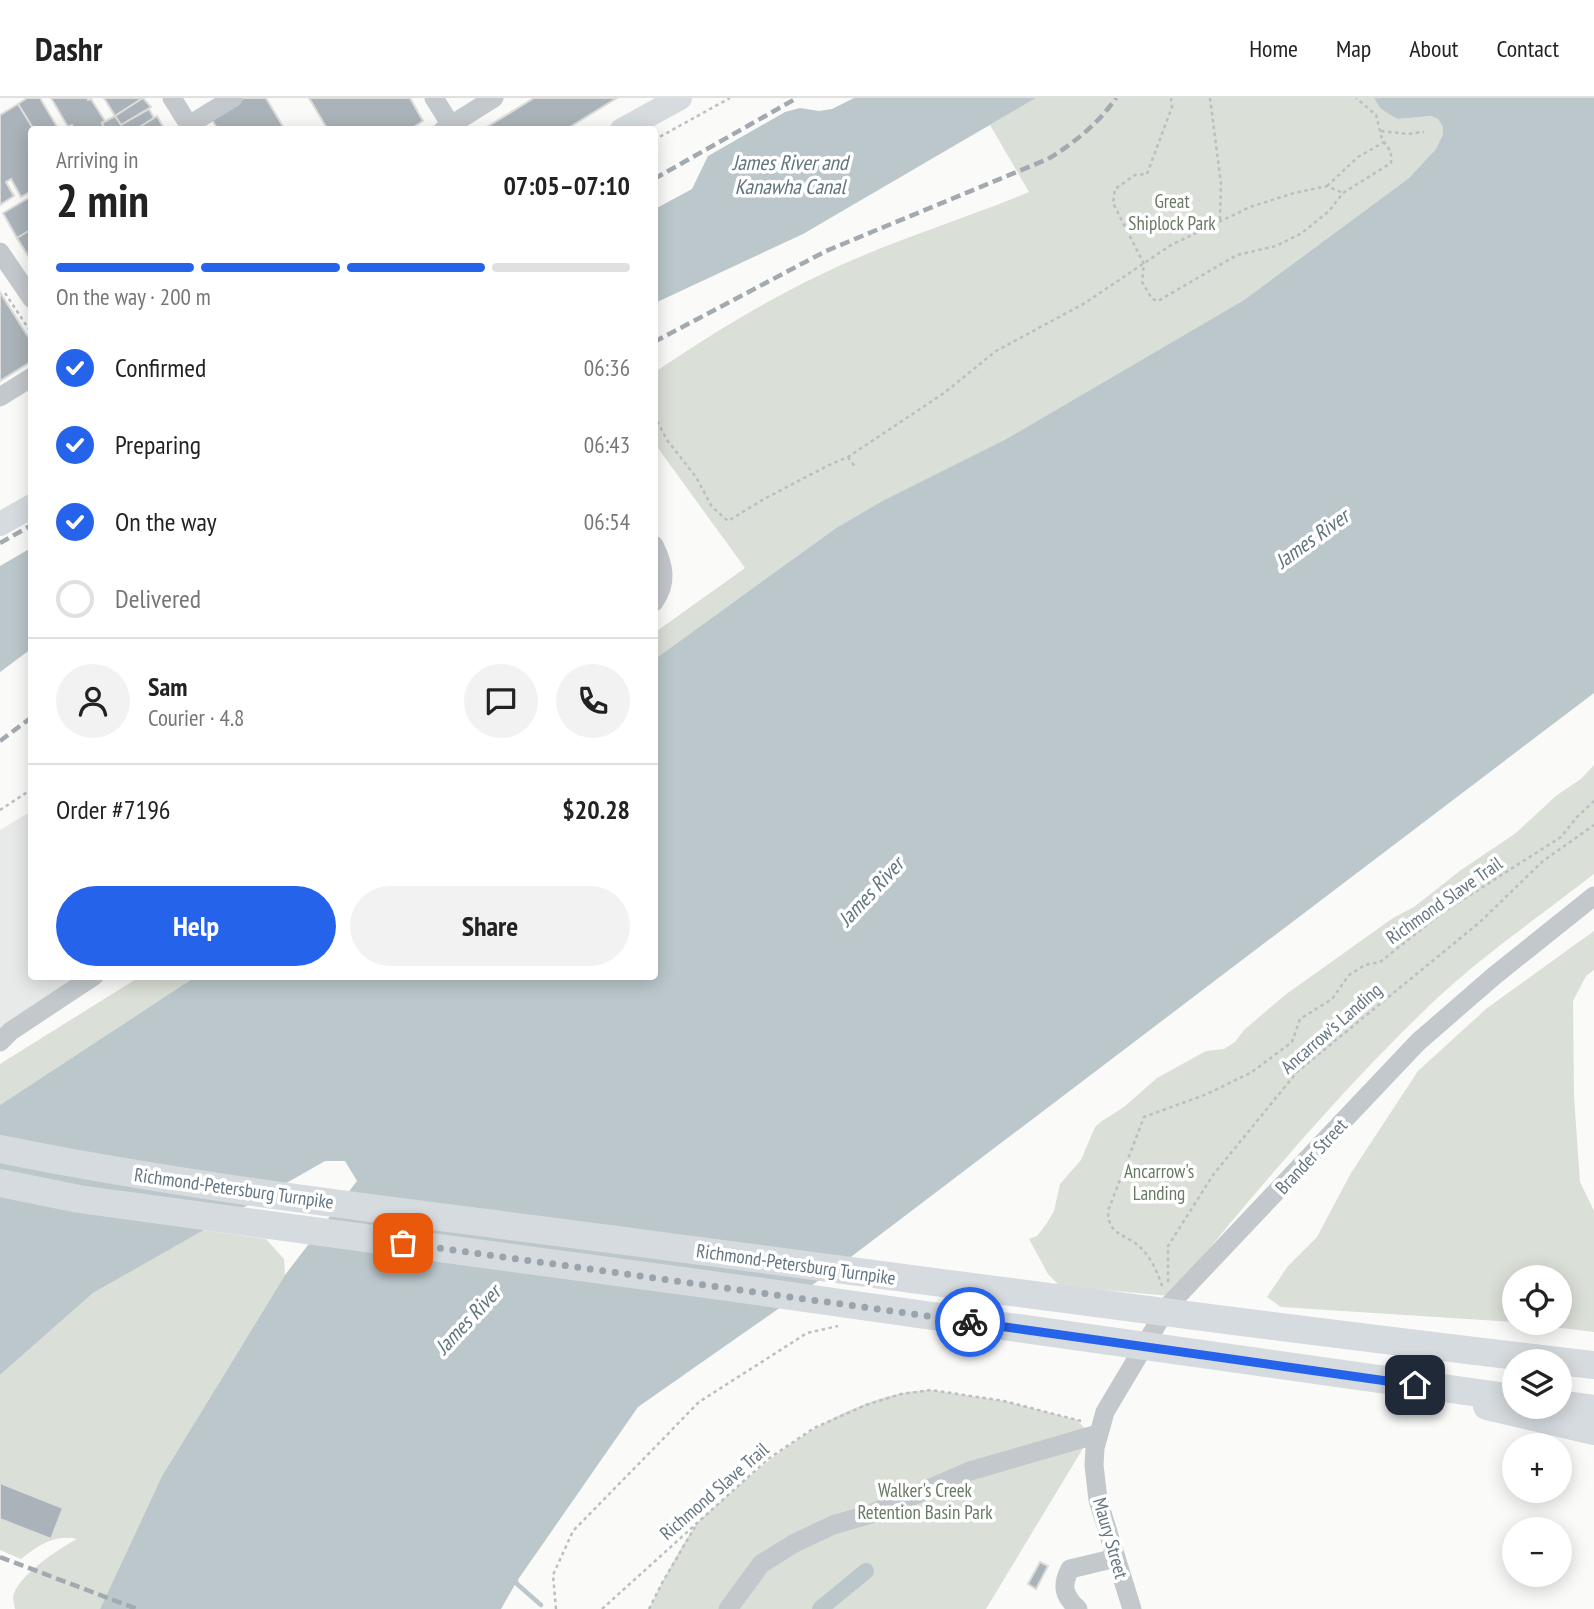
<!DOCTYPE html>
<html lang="en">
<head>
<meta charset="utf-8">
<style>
	:root { --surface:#fff; --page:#f2f2f2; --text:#222; --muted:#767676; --line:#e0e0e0; --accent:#2563eb }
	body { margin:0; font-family:"PT Sans Narrow",sans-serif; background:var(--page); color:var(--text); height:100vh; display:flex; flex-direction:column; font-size:26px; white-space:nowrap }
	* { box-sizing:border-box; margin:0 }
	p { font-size:23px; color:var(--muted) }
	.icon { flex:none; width:38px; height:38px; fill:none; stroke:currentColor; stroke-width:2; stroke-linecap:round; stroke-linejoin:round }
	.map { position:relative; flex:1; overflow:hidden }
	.side { position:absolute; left:28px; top:28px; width:630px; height:854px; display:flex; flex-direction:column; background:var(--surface); border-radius:7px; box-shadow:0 4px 18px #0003 }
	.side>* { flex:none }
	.controls { position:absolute; left:1502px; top:1167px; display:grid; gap:14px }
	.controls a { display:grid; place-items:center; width:70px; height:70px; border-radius:50%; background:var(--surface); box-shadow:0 4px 18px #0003; font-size:35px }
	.pin { position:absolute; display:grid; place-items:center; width:60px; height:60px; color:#fff; margin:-30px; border-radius:14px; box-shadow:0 4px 10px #0006 }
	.courier { position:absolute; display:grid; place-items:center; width:70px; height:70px; margin:-35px; border:5px solid #2563eb; border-radius:50%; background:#fff; color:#222; box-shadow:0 2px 9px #0007 }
	.head em { font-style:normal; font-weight:600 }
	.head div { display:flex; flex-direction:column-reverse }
	.head { display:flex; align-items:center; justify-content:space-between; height:119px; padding:0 28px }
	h1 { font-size:46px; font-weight:600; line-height:52px }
	.bar { display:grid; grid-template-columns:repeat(4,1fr); gap:10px 7px; align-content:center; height:84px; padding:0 28px }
	.bar i { height:9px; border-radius:5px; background:var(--line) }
	.bar .active { background:var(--accent) }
	.bar p { grid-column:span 4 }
	.line { display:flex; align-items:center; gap:18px; padding:0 28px; border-top:2px solid var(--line) }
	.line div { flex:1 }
	.round { display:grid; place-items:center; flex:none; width:74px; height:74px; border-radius:37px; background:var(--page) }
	ol { padding:0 28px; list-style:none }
	li { display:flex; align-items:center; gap:21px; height:77px }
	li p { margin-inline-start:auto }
	li .icon { padding:7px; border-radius:50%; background:var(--accent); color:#fff; stroke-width:4 }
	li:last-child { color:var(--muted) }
	li i { width:38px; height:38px; border:4px solid var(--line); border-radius:50% }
	.primary-button { display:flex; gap:14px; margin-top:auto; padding:14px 28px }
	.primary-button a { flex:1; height:80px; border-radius:42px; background:var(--accent); color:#fff; font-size:28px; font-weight:600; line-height:80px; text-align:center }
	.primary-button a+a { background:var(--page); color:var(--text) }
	header { display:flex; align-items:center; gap:42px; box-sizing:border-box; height:98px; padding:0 35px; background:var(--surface); border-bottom:2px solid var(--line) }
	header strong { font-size:33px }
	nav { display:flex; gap:38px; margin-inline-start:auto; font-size:24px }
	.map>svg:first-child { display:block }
	.built { fill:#e8e9e9 }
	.green { fill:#dadfd7 }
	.water { fill:#bbc7cb }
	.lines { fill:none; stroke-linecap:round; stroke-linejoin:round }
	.stream { stroke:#bbc7cb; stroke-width:4.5 }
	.canal { stroke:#bbc7cb; stroke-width:16 }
	.building { fill:#aab3b9; stroke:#dcdcda; stroke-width:2 }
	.path { stroke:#bbbfc2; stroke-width:2.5; stroke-dasharray:3.5 3.5; stroke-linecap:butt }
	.minor { stroke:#c3c8cc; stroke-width:19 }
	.major { stroke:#d6dbdf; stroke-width:24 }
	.highway { stroke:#d6dbdf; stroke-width:28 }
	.rail { stroke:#a2aab0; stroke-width:4.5; stroke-dasharray:10 5; stroke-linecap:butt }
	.done { stroke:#99a4ac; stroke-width:7; stroke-dasharray:0 12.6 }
	.route { stroke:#2563eb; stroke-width:9 }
	.labels { text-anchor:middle; stroke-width:7; stroke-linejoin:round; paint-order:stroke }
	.park-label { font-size:19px; fill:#687a64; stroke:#fff }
	.street-label { font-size:19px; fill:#657683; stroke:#fff }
	.water-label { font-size:21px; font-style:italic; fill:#60757c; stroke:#fff }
</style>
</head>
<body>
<header>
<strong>Dashr</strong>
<nav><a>Home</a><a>Map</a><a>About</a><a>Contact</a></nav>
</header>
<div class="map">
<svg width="1594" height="1511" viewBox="0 0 1594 1511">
	<rect width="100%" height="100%" fill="#fafaf8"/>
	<!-- built -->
	<polygon class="built" points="30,714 32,878 81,879 0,931 0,732"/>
	<!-- green -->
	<g class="green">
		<path d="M1036 0H1374L1380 10 1390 17 1398 21 1429 18 1438 21 1443 29V36L1436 51 1409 80 1244 202 1006 341 884 402 836 430 655 561 654 535 745 470 655 346V274C707 239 763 204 820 177 887 144 960 123 1029 94L990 27Z"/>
		<path d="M1594 667V776C1540 818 1482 858 1432 905 1337 996 1253 1097 1170 1198L1060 1188 1048 1176 1029 1141 1037 1138 1047 1125 1054 1113 1060 1086 1081 1062 1095 1029 1102 1023 1124 1009 1157 980 1206 953 1224 951 1235 944 1244 932 1285 897 1393 820 1414 809 1461 772 1516 735 1557 697 1581 681Z"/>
		<polygon points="1594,833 1594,872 1586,878 1573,903 1574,999 1580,1084 1594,1113 1594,1234 1519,1225 1559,1225 1559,1180 1514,1180 1514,1224 1281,1209 1267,1199 1288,1168 1317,1139 1351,1075 1418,973 1486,911"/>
		<polygon points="141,878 195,879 0,1007 0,966"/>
		<path d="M203 1132 266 1141 284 1161 285 1177 162 1378 100 1511H15C15 1509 13 1502 13 1500 15 1479 60 1450 77 1441 54 1436 39 1447 21 1461L0 1452V1421L50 1441 63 1410 0 1385V1277L93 1195Z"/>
		<path d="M931 1292 1004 1303 1077 1322 1091 1337 986 1511H649C663 1483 678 1452 696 1427 706 1415 720 1405 731 1395 784 1346 857 1294 931 1292Z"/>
	</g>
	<!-- water -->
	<g class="water">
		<polygon points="854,0 1036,0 803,136 655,205 655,111 692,91 708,58 785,14 800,10 819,13 832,11"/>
		<polygon points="1374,0 1594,0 1594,595 835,1171 638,1309 517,1483 501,1511 100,1511 162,1378 285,1177 357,1083 345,1063 325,1063 93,1195 0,1277 0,1007 195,879 654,878 655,561 836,430 884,402 1006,341 1244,202 1409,80 1436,51 1443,36 1443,29 1438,21 1430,18 1398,21 1390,17 1380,10"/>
		<polygon points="31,450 31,551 0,574 0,468"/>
	</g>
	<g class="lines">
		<!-- stream -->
		<polyline class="stream" points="515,1481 517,1486 541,1507"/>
		<!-- canal -->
		<polyline class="canal" points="820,1511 866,1473"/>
	</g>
	<!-- building -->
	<g class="building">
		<polygon points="27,0 40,0 59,32 34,32 18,6"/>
		<polygon points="51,0 87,0 88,2 91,1 105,23 102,25 105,32 75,32 72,27 68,29"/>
		<polygon points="104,0 143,0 115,18"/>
		<polygon points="143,0 151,9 121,27 115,18"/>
		<polygon points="244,0 266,0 285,32 218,32 211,20"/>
		<polygon points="309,0 410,0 423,23 409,32 328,32"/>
		<polygon points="534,0 617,0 565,32 482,32"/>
		<polygon points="18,6 34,32 32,32 32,93 21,99 11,81 6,84 14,98 0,107 0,17"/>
		<polygon points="149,11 154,20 135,32 105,32 102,25 115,18 121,27"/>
		<polygon points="157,18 165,32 135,32 154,20"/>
		<polygon points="32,98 32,131 17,140 3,115"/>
		<polygon points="32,131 32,164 17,140"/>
		<polygon points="0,194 32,245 32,263 0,283"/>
		<polygon points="0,1385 63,1410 51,1441 0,1421"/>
		<polygon points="1040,1464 1048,1468 1036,1491 1028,1486"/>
	</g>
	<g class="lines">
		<!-- path -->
		<g class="path">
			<polyline points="1171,0 1172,9 1147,76 1135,77 1115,91 1113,105 1144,166 1142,184 1152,201 1158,203 1237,157 1276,148 1302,135 1329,113 1343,95 1391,65 1391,54 1382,41 1376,17 1356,0"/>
			<polyline points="1210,0 1221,86 1220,122"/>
			<polyline points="1381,33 1408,36 1424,34"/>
			<polyline points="654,42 730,0"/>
			<polyline points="1327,88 1358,59 1384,44"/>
			<polyline points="5,195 32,236"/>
			<polyline points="654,317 667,342 696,379 712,409 728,423 764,401 829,367 848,359 944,295 996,253 1085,205 1171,147 1250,109 1294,95 1327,88 1343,95"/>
			<polyline points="848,359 855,369"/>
			<polyline points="0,712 32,691"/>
			<polyline points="1168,1184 1168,1148 1213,1077 1297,974 1480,824 1543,763 1594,727"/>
			<path d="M1162 1188C1158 1175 1150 1158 1140 1149 1125 1135 1108 1138 1108 1113L1144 1019 1207 996 1252 974 1292 944 1300 921 1332 901 1349 877 1365 867 1380 864 1442 815 1561 739 1577 719 1594 703"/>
			<polyline points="556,1511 553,1477 573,1433 699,1304 807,1235 838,1228"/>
			<polyline points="602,1511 768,1361 814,1330 866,1307 901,1296 931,1292 1004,1303 1081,1323"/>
			<polyline points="649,1511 662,1485 695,1429"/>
		</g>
		<!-- minor -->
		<g class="minor">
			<polyline points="172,0 192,32"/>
			<polyline points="434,0 454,32"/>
			<polyline points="189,27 233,0"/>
			<polyline points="443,32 494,0"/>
			<polyline points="0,154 32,201"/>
			<polyline points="0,299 32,279"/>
			<path d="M654 447C664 467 668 485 654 504"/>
			<polyline points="0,944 11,933 94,878"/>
			<polyline points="728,1511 761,1466 793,1446 833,1427 871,1416 970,1373 1098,1336"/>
			<path d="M1078 1511C1064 1498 1061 1488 1070 1471L1116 1460"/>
			<polyline points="1132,1511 1098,1402 1094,1367 1095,1350 1105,1314 1168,1208 1418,944 1494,878 1594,798"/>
		</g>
		<!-- major -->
		<g class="major">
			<polyline points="622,32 680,0"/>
			<polyline points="0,426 32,408"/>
		</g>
		<!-- highway -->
		<g class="highway">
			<path d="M0 1051C211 1094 426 1116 640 1145 958 1187 1275 1230 1594 1267"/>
			<polyline points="0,1085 79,1101 727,1189 1514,1300"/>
			<polyline points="1559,1306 1594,1311"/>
			<polyline points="1487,1308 1594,1333"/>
		</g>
		<!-- rail -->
		<g class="rail">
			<polyline points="654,81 797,0"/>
			<path d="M654 244 826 153 1048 61C1074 45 1098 26 1116 0"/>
			<polyline points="0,445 32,427"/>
			<polyline points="0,643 32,619"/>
			<polyline points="0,1459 137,1511"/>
		</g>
	</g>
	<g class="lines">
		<!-- done -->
		<polyline class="done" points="403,1145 970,1224"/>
		<!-- route -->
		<polyline class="route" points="970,1224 1415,1287"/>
	</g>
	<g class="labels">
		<!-- park labels -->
		<g class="park-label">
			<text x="1172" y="110">Great<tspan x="1172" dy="22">Shiplock Park</tspan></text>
			<text x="1159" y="1080">Ancarrow's<tspan x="1159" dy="22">Landing</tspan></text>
			<text x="925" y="1399">Walker's Creek<tspan x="925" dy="22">Retention Basin Park</tspan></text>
		</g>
		<!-- street labels -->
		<g class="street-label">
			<text transform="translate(1444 802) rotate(-35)" y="7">Richmond Slave Trail</text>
			<text transform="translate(1331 930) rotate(-41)" y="7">Ancarrow’s Landing</text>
			<text transform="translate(1311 1058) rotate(-47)" y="7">Brander Street</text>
			<text transform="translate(234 1090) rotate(8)" y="7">Richmond-Petersburg Turnpike</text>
			<text transform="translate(796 1166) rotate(8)" y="7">Richmond-Petersburg Turnpike</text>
			<text transform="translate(714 1393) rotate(-41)" y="7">Richmond Slave Trail</text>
			<text transform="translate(1111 1440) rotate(74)" y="7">Maury Street</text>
		</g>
		<!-- water labels -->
		<g class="water-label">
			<text x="790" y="72">James River and<tspan x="790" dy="24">Kanawha Canal</tspan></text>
			<text transform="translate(1312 441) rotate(-36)" y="7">James River</text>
			<text transform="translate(871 794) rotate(-47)" y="7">James River</text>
			<text transform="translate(468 1222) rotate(-47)" y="7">James River</text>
		</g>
	</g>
</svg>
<div class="controls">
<a><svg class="icon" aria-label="locate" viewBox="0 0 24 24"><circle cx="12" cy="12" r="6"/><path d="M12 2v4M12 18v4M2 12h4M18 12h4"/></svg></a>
<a><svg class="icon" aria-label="layers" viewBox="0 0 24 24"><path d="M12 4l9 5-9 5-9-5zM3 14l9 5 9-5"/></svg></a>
<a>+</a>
<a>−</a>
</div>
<div class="pin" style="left:403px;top:1145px;background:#ea580c"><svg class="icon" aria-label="bag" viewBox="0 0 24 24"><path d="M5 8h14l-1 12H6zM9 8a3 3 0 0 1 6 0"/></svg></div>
<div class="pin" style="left:1415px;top:1287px;background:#1f2937"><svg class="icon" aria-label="home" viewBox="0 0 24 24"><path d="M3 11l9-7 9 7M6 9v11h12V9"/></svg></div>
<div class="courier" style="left:970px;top:1224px"><svg class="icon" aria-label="bike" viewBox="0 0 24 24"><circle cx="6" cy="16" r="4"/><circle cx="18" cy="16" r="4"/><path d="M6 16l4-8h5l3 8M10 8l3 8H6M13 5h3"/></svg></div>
<section class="side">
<div class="head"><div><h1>2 min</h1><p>Arriving in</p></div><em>07:05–07:10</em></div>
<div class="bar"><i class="active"></i><i class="active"></i><i class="active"></i><i></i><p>On the way · 200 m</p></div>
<ol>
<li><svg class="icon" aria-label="check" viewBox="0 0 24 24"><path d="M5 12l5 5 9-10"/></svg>Confirmed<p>06:36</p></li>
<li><svg class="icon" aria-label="check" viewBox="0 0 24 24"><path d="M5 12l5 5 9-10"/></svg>Preparing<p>06:43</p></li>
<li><svg class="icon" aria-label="check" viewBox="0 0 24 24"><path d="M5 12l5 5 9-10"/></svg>On the way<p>06:54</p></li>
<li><i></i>Delivered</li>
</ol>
<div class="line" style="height:126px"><a class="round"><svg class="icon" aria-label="person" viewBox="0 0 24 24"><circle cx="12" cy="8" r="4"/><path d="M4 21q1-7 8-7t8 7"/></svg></a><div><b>Sam</b><p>Courier · 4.8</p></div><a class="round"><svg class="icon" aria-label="chat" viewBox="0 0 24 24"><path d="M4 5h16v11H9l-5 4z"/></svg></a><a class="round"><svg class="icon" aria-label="phone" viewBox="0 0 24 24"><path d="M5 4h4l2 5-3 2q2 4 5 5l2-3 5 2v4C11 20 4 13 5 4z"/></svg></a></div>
<div class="line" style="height:91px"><div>Order #7196</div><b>$20.28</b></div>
<div class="primary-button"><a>Help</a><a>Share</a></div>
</section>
</div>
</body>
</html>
